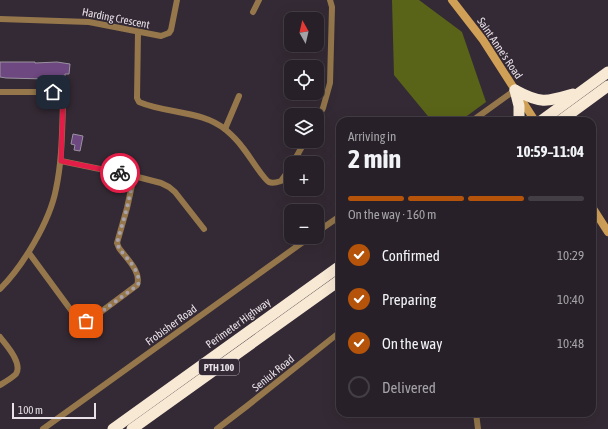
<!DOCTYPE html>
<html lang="en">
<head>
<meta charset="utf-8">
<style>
	:root { --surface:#272028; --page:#332d34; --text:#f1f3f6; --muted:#a4a3a8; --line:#433e45; --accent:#b45309 }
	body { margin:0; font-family:"Asap Condensed",sans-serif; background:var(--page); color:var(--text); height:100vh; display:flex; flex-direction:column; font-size:15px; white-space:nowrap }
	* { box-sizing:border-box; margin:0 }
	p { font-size:13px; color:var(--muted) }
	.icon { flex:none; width:22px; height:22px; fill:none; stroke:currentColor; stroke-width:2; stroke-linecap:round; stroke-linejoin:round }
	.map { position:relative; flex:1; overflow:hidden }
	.details { position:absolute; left:336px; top:117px; width:260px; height:300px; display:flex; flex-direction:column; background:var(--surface); border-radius:12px; box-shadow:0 4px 16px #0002,0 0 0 1px var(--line) }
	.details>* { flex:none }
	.needle { width:26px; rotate:352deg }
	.controls { position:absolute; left:284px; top:12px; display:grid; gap:8px }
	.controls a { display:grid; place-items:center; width:40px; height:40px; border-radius:8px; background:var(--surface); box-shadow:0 4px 16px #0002,0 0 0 1px var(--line); font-size:20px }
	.scale { position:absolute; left:12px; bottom:10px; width:84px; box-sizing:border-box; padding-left:4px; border:2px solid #e8e1e8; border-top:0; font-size:11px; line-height:14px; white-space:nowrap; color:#e8e1e8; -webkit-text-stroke:3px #342a35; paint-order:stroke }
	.pin { position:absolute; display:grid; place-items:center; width:34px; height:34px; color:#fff; margin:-17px; border-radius:8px; box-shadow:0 2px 6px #0006 }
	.courier { position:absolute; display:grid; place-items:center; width:40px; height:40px; margin:-20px; border:3px solid #e11d48; border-radius:50%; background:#fff; color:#222; box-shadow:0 1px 5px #0007 }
	.overview em { font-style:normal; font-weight:700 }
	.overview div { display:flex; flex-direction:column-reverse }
	.overview { display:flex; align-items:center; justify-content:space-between; height:68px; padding:0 12px }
	h1 { font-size:26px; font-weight:700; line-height:30px }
	.bar { display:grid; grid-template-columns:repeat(4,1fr); gap:6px 4px; align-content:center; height:48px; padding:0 12px }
	.bar i { height:5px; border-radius:3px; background:var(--line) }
	.bar .current { background:var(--accent) }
	.bar p { grid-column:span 4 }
	ol { padding:0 12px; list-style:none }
	li { display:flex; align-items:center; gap:12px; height:44px }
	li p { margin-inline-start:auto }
	li .icon { padding:4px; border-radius:50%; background:var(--accent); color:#fff; stroke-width:4 }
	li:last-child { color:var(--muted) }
	li i { width:22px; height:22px; border:2px solid var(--line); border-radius:50% }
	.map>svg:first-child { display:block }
	.forest { fill:#596418 }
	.building { fill:#6e4880; stroke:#9b92a0 }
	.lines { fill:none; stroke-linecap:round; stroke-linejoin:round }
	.street { stroke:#95774b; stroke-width:6 }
	.secondary { stroke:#d0a057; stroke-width:8 }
	.highway { stroke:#f8e9d5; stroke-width:11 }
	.done { stroke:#a9a1a9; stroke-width:4; stroke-dasharray:0 7.2 }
	.route { stroke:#e11d48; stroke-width:5 }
	.labels { text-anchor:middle; stroke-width:3; stroke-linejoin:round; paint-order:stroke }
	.shield { fill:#342a35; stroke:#b2aab2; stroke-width:1 }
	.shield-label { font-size:10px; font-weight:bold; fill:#e8e1e8 }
	.street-label { font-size:11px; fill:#e8e1e8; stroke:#342a35 }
</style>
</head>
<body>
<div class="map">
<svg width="608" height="429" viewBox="0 0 608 429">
	<rect width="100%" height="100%" fill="#342a35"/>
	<!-- forest -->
	<polygon class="forest" points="392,0 419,0 462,32 486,102 460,121 432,121 394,75"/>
	<!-- building -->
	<g class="building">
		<polygon points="0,62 35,62 35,63 57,62 70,64 69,74 65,74 65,78 53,76 53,78 46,79 6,78 0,77"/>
		<polygon points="73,134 83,136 80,151 74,150 75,145 71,144"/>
	</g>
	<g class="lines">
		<!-- street -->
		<g class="street">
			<polyline points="253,12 259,0"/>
			<polyline points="0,19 89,22 161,36 169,33 171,30 177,0"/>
			<path d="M138 32 137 98 139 102C167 114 202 110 226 130 233 136 238 141 243 148 249 155 263 179 269 182 273 184 278 182 281 181L291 167"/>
			<path d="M0 92H53L61 96 63 104C62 133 62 161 56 189 50 221 23 266 0 289"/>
			<polyline points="317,119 323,108 330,83 332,7 330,0"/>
			<polyline points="472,121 515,90"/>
			<polyline points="225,129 239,96"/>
			<polyline points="61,161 134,176 161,183 169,187 175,192 204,229"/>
			<polyline points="293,163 305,141"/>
			<polyline points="317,232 340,216"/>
			<path d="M29 253 76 317C81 320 84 321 90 320L137 285C142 272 126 258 119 248L117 243 127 208 134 176"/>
			<path d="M0 337C6 345 23 363 16 374 12 378 5 382 0 385"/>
			<polyline points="476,413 478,429"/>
			<polyline points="43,429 310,237"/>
			<polyline points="217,429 247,406 340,332"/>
		</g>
		<!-- secondary -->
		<g class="secondary">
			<polyline points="452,0 483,40 535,121"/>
			<polyline points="592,207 608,232"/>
		</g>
		<!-- highway -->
		<g class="highway">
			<path d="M515 90C541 104 546 102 573 94"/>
			<polyline points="515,90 519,106 519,121"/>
			<polyline points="541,121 608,72"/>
			<polyline points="560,121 608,86"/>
			<polyline points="113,429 340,266"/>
			<polyline points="132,429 340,280"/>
		</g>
	</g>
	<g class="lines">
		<!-- done -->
		<path class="done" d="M86 321 90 320 138 285C142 272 126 258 119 248L117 243 127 208 134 176 120 173"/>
		<!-- route -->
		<polyline class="route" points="53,92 61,96 63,104 61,161 120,173"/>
	</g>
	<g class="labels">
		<!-- shield labels -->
		<rect class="shield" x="199" y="359" width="40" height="16" rx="3"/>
		<g class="shield-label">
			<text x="219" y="371">PTH 100</text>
		</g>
		<!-- street labels -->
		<g class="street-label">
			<text transform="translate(116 18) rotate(11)" y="4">Harding Crescent</text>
			<text transform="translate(500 48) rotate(56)" y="4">Saint Anne's Road</text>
			<text transform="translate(238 323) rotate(-36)" y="4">Perimeter Highway</text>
			<text transform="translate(171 325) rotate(-36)" y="4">Frobisher Road</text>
			<text transform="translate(273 373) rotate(-39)" y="4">Seniuk Road</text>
		</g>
	</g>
</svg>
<div class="controls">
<a><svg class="needle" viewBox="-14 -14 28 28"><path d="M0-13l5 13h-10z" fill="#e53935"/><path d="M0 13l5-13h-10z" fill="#a4a3a8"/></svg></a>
<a><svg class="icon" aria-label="locate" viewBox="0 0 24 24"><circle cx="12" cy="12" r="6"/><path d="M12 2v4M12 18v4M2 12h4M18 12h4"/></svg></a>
<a><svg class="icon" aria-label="layers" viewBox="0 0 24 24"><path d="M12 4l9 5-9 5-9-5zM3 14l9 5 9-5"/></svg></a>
<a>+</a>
<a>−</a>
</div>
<div class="scale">100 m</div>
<div class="pin" style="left:86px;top:321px;background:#ea580c"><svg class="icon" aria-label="bag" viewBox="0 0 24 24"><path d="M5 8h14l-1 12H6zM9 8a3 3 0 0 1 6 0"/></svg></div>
<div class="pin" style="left:53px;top:92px;background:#1f2937"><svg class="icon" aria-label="home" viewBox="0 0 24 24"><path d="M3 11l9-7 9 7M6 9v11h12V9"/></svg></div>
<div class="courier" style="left:120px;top:173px"><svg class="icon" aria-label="bike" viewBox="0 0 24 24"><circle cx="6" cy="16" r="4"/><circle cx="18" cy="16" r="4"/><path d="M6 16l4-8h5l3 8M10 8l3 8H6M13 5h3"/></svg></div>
<section class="details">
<div class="overview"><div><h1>2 min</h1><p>Arriving in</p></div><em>10:59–11:04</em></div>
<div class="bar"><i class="current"></i><i class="current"></i><i class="current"></i><i></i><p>On the way · 160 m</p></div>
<ol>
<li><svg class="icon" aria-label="check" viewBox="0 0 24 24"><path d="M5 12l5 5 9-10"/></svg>Confirmed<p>10:29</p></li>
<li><svg class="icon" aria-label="check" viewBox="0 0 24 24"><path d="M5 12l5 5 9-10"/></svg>Preparing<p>10:40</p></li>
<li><svg class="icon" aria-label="check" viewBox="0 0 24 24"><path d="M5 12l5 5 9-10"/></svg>On the way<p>10:48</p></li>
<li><i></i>Delivered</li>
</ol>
</section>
</div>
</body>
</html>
